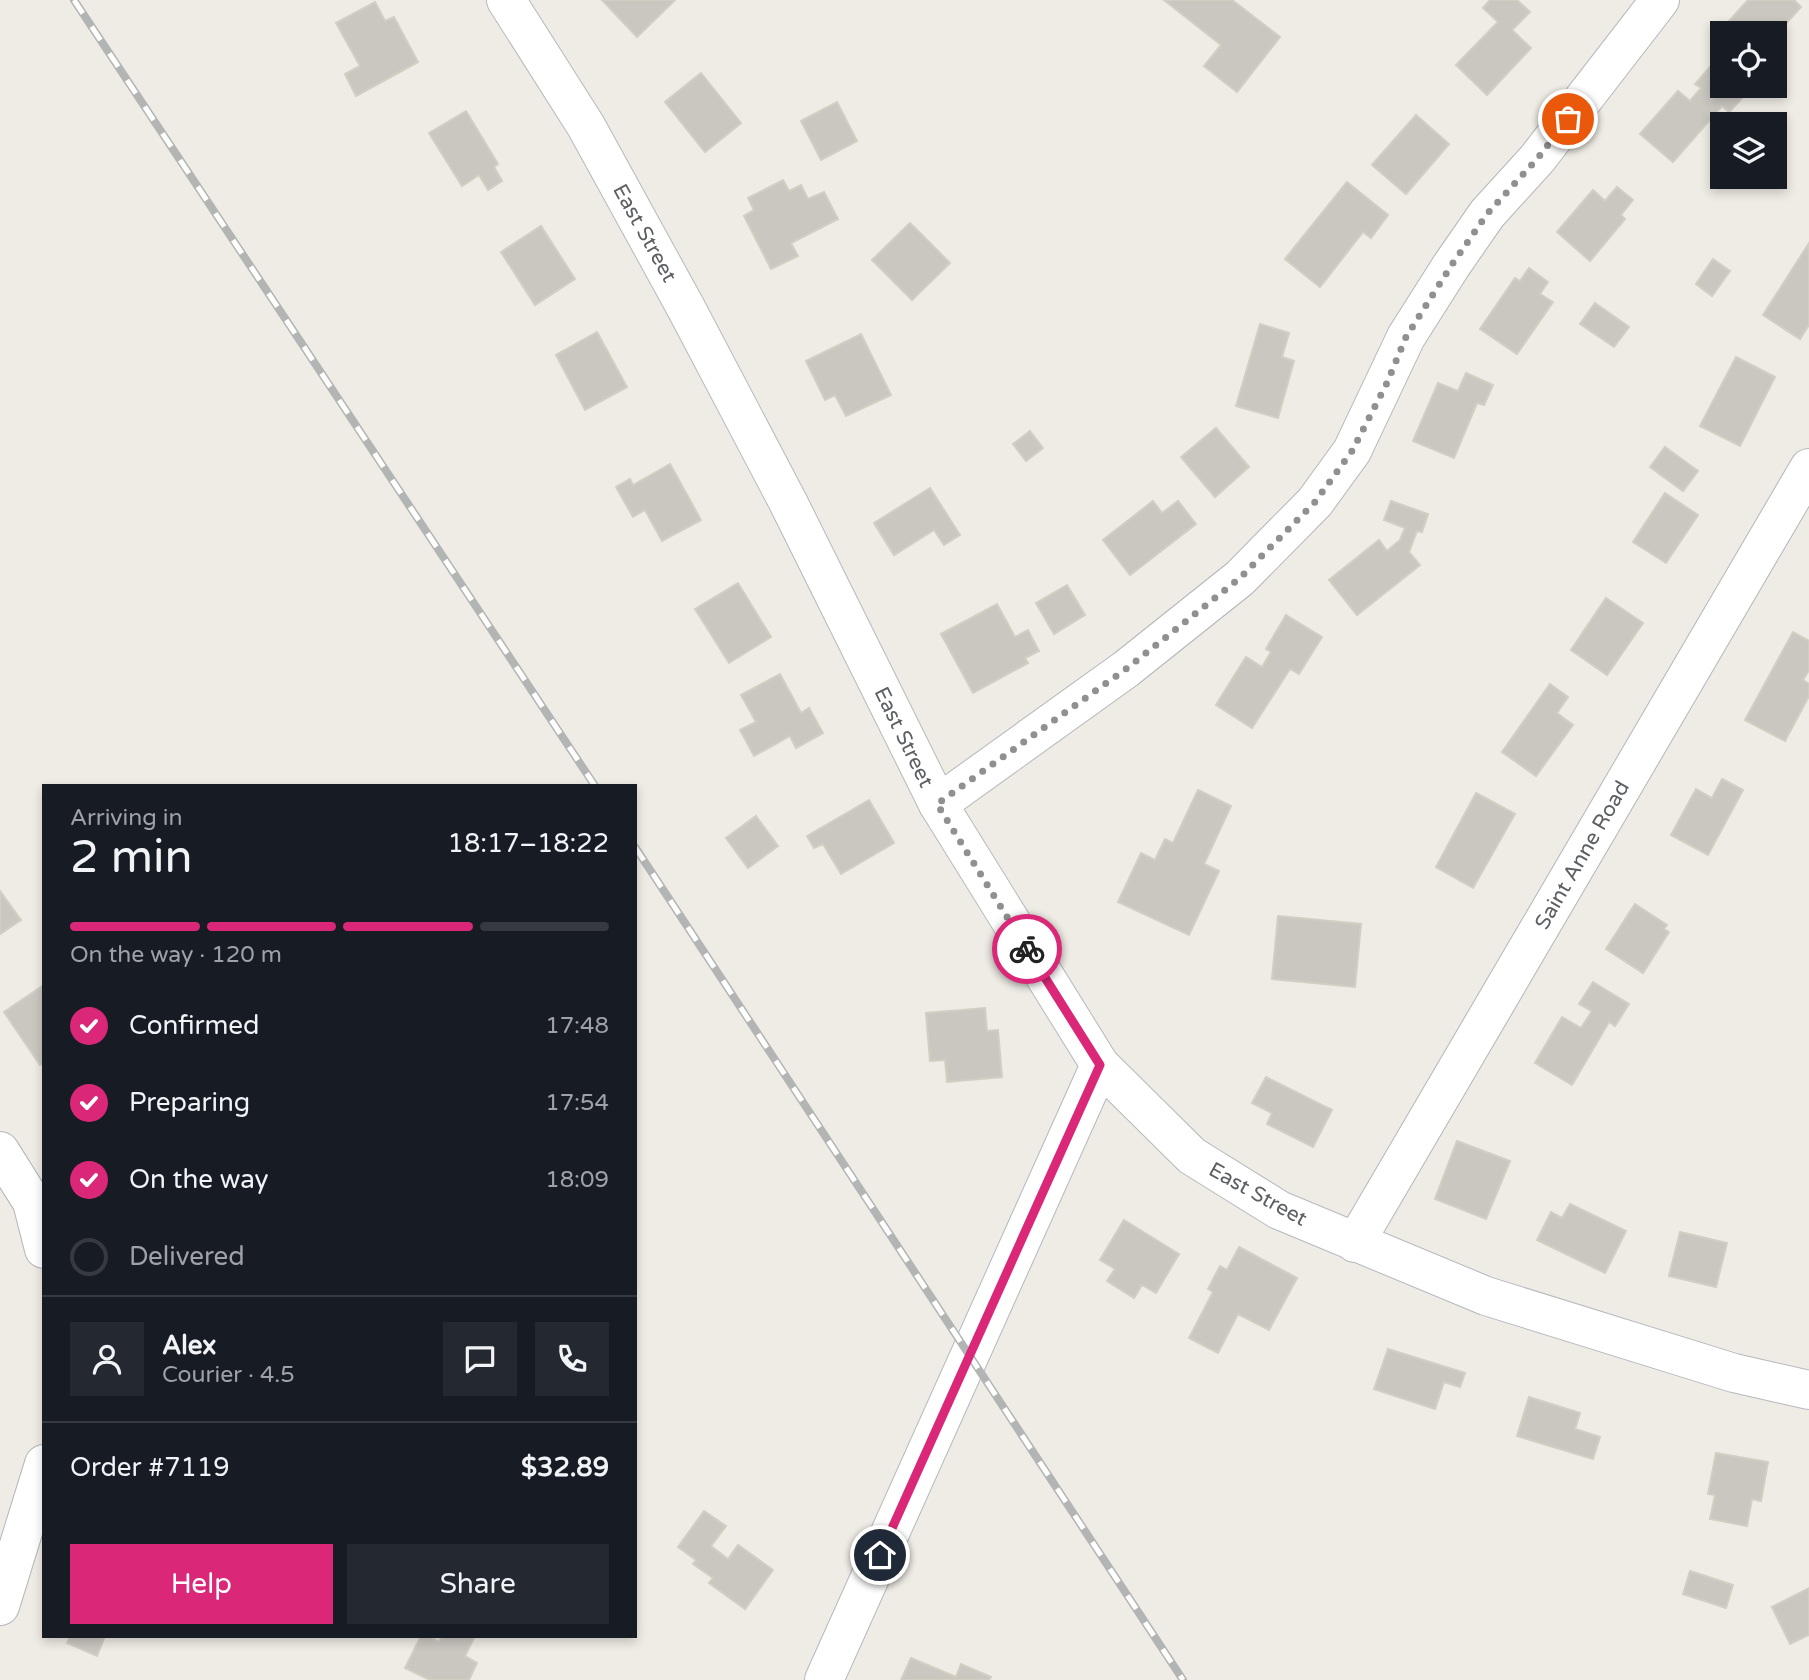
<!DOCTYPE html>
<html lang="en">
<head>
<meta charset="utf-8">
<style>
	:root { --surface:#171b24; --page:#242831; --text:#f1f3f6; --muted:#9ea1a6; --line:#363941; --accent:#db2777 }
	body { margin:0; font-family:"Varela Round",sans-serif; background:var(--page); color:var(--text); height:100vh; display:flex; flex-direction:column; font-size:26px; white-space:nowrap }
	* { box-sizing:border-box; margin:0 }
	p { font-size:23px; color:var(--muted) }
	.icon { flex:none; width:38px; height:38px; fill:none; stroke:currentColor; stroke-width:2; stroke-linecap:round; stroke-linejoin:round }
	.map { position:relative; flex:1; overflow:hidden }
	.panel { position:absolute; left:42px; top:784px; width:595px; height:854px; display:flex; flex-direction:column; background:var(--surface); border-radius:0px; box-shadow:0 4px 10px #0003 }
	.panel>* { flex:none }
	.fabs { position:absolute; left:1710px; top:21px; display:grid; gap:14px }
	.fabs a { display:grid; place-items:center; width:77px; height:77px; border-radius:0px; background:var(--surface); box-shadow:0 4px 10px #0003; font-size:35px }
	.pin { position:absolute; display:grid; place-items:center; width:60px; height:60px; color:#fff; margin:-30px; border:4px solid #fff; border-radius:50%; box-shadow:0 2px 7px #0007 }
	.courier { position:absolute; display:grid; place-items:center; width:70px; height:70px; margin:-35px; border:5px solid #db2777; border-radius:50%; background:#fff; color:#222; box-shadow:0 2px 9px #0007 }
	.overview em { font-style:normal; font-weight:600 }
	.overview div { display:flex; flex-direction:column-reverse }
	.overview { display:flex; align-items:center; justify-content:space-between; height:119px; padding:0 28px }
	h1 { font-size:46px; font-weight:600; line-height:52px }
	.bar { display:grid; grid-template-columns:repeat(4,1fr); gap:10px 7px; align-content:center; height:84px; padding:0 28px }
	.bar i { height:9px; border-radius:5px; background:var(--line) }
	.bar .active { background:var(--accent) }
	.bar p { grid-column:span 4 }
	.line { display:flex; align-items:center; gap:18px; padding:0 28px; border-top:2px solid var(--line) }
	.line div { flex:1 }
	.round { display:grid; place-items:center; flex:none; width:74px; height:74px; border-radius:0px; background:var(--page) }
	ol { padding:0 28px; list-style:none }
	li { display:flex; align-items:center; gap:21px; height:77px }
	li p { margin-inline-start:auto }
	li .icon { padding:7px; border-radius:50%; background:var(--accent); color:#fff; stroke-width:4 }
	li:last-child { color:var(--muted) }
	li i { width:38px; height:38px; border:4px solid var(--line); border-radius:50% }
	.action { display:flex; gap:14px; margin-top:auto; padding:14px 28px }
	.action a { flex:1; height:80px; border-radius:0px; background:var(--accent); color:#fff; font-size:28px; font-weight:600; line-height:80px; text-align:center }
	.action a+a { background:var(--page); color:var(--text) }
	.map>svg:first-child { display:block }
	.building { fill:#cac7c1; stroke:#d3cec2; stroke-width:2 }
	.lines { fill:none; stroke-linecap:round; stroke-linejoin:round }
	.street-casing { stroke:#b4b6bb; stroke-width:40 }
	.secondary-casing { stroke:#b5b8be; stroke-width:40 }
	.street { stroke:#fff; stroke-width:38 }
	.secondary { stroke:#fff; stroke-width:38 }
	.rail-casing { stroke:#b3b4b4; stroke-width:8 }
	.rail { stroke:#fff; stroke-width:5; stroke-dasharray:16; stroke-linecap:butt }
	.done { stroke:#8f9191; stroke-width:7; stroke-dasharray:0 12.6 }
	.route { stroke:#db2777; stroke-width:9 }
	.labels { text-anchor:middle; stroke-width:5; stroke-linejoin:round; paint-order:stroke }
	.street-label { font-size:21px; fill:#5c6064; stroke:#fff }
</style>
</head>
<body>
<div class="map">
<svg width="1809" height="1680" viewBox="0 0 1809 1680">
	<rect width="100%" height="100%" fill="#eeece4"/>
	<!-- building -->
	<g class="building">
		<polygon points="602,0 675,0 637,37"/>
		<polygon points="1164,0 1232,0 1280,37 1237,92 1204,66 1221,45"/>
		<polygon points="1490,0 1517,0 1530,12 1512,30 1531,48 1487,95 1456,65 1498,22 1483,8"/>
		<polygon points="1748,0 1794,0 1801,7 1774,37 1774,33 1722,35 1719,32"/>
		<polygon points="375,2 385,21 394,17 418,62 356,96 345,74 360,66 336,23"/>
		<polygon points="1710,67 1722,78 1722,86 1731,86 1744,96 1729,112 1722,106 1673,162 1640,134 1678,91 1690,101 1701,88 1695,84"/>
		<polygon points="701,73 741,123 705,152 665,102"/>
		<polygon points="837,102 857,141 821,160 801,121"/>
		<polygon points="466,111 498,164 494,167 502,181 488,190 479,175 462,186 429,133"/>
		<polygon points="1416,115 1449,144 1406,194 1372,165"/>
		<polygon points="783,180 789,191 801,185 808,199 824,192 838,219 791,243 798,256 771,269 744,216 754,210 748,198"/>
		<polygon points="1347,182 1388,215 1371,238 1363,232 1320,287 1285,259"/>
		<polygon points="1617,187 1633,200 1621,215 1625,219 1590,261 1557,232 1593,190 1605,201"/>
		<polygon points="910,223 950,263 912,300 872,260"/>
		<polygon points="541,226 575,279 535,305 501,252"/>
		<polygon points="1809,243 1809,325 1800,339 1763,315"/>
		<polygon points="1713,259 1730,271 1712,296 1696,284"/>
		<polygon points="1529,268 1548,282 1540,294 1553,302 1517,354 1480,329 1515,278 1520,281"/>
		<polygon points="1595,303 1629,327 1614,347 1580,324"/>
		<polygon points="1260,324 1289,333 1282,357 1294,361 1278,418 1236,406"/>
		<polygon points="597,332 627,387 585,410 556,355"/>
		<polygon points="861,334 891,395 846,416 835,395 825,400 806,361"/>
		<polygon points="1736,357 1775,377 1740,446 1700,426"/>
		<polygon points="1466,373 1493,385 1484,405 1477,403 1454,458 1413,441 1438,383 1458,391"/>
		<polygon points="1216,428 1249,467 1215,497 1181,457"/>
		<polygon points="1030,431 1043,448 1026,461 1013,444"/>
		<polygon points="1665,447 1698,471 1683,491 1650,467"/>
		<polygon points="670,464 701,520 662,541 645,510 633,517 616,487 630,479 633,485"/>
		<polygon points="930,488 960,535 944,545 934,530 894,555 874,523"/>
		<polygon points="1665,493 1698,515 1666,563 1633,542"/>
		<polygon points="1153,501 1162,513 1178,501 1196,524 1130,575 1103,540"/>
		<polygon points="1391,501 1428,514 1422,532 1417,531 1409,552 1420,565 1357,615 1329,580 1379,540 1387,551 1400,540 1405,528 1384,520"/>
		<polygon points="738,583 771,637 729,663 695,609"/>
		<polygon points="1067,585 1085,615 1054,634 1036,603"/>
		<polygon points="1606,598 1643,623 1607,675 1571,650"/>
		<polygon points="997,604 1015,637 1028,630 1039,651 1025,658 1028,663 973,693 941,634"/>
		<polygon points="1286,615 1322,637 1299,674 1290,669 1252,728 1216,705 1246,657 1262,667 1271,652 1266,649"/>
		<polygon points="1793,632 1809,641 1809,670 1803,680 1809,684 1809,696 1785,741 1745,720"/>
		<polygon points="780,674 801,713 809,708 823,733 796,748 790,736 754,756 740,730 756,722 741,695"/>
		<polygon points="1550,684 1568,697 1557,713 1573,725 1536,776 1502,752"/>
		<polygon points="1722,779 1743,790 1708,855 1671,835 1696,789 1712,798"/>
		<polygon points="1198,790 1231,806 1204,864 1219,871 1189,935 1118,902 1141,853 1155,860 1165,839 1173,843"/>
		<polygon points="1476,793 1515,814 1473,888 1436,867"/>
		<polygon points="869,800 894,843 841,874 823,844 814,848 807,836"/>
		<polygon points="756,816 778,846 748,868 726,838"/>
		<polygon points="0,891 21,920 0,934"/>
		<polygon points="1635,904 1667,925 1664,929 1669,932 1643,973 1606,949"/>
		<polygon points="1278,916 1361,924 1355,987 1272,979"/>
		<polygon points="1593,982 1629,1004 1615,1026 1609,1022 1572,1085 1535,1063 1562,1017 1581,1028 1592,1011 1579,1004"/>
		<polygon points="44,985 44,1063 40,1065 4,1012"/>
		<polygon points="985,1008 987,1031 998,1030 1002,1077 947,1082 945,1060 930,1061 926,1013"/>
		<polygon points="1266,1077 1332,1110 1313,1147 1267,1124 1272,1113 1252,1103"/>
		<polygon points="1457,1141 1510,1161 1486,1219 1435,1199"/>
		<polygon points="1570,1204 1626,1231 1605,1273 1537,1240 1551,1212 1562,1218"/>
		<polygon points="1124,1220 1179,1254 1156,1293 1142,1285 1134,1298 1107,1281 1115,1269 1100,1260"/>
		<polygon points="1680,1232 1727,1243 1716,1287 1669,1276"/>
		<polygon points="1239,1247 1297,1278 1269,1330 1238,1314 1218,1353 1189,1338 1213,1292 1208,1289 1220,1266 1227,1270"/>
		<polygon points="1388,1349 1465,1373 1460,1387 1444,1382 1435,1409 1374,1389"/>
		<polygon points="1529,1397 1580,1413 1575,1429 1600,1437 1593,1459 1517,1436"/>
		<polygon points="1716,1453 1768,1462 1761,1501 1752,1499 1747,1526 1710,1519 1715,1495 1708,1494"/>
		<polygon points="704,1511 726,1526 711,1546 728,1559 738,1545 773,1570 745,1609 709,1583 713,1578 693,1564 696,1560 678,1547"/>
		<polygon points="1690,1571 1733,1585 1726,1608 1683,1594"/>
		<polygon points="1809,1588 1809,1635 1790,1644 1772,1607"/>
		<polygon points="70,1636 105,1636 97,1656 67,1643"/>
		<polygon points="421,1636 428,1636 439,1642 442,1636 475,1636 465,1656 477,1663 469,1680 430,1680 405,1668"/>
		<polygon points="911,1658 956,1677 961,1664 991,1677 989,1680 901,1680"/>
	</g>
	<g class="lines">
		<!-- street casing -->
		<g class="street-casing">
			<g id="street">
				<polyline points="938,804 1126,669 1240,578 1315,502 1352,451 1406,337 1451,266 1487,214 1537,159 1660,0"/>
				<polyline points="0,1151 32,1202 44,1249"/>
				<polyline points="1355,1243 1809,468"/>
				<polyline points="0,1606 44,1464"/>
			</g>
		</g>
		<!-- secondary casing -->
		<g class="secondary-casing">
			<g id="secondary">
				<polyline points="506,0 586,126 686,308 788,502 938,804 1100,1065 1192,1156 1279,1210 1486,1296 1734,1373 1809,1390"/>
				<polyline points="824,1680 1100,1065"/>
			</g>
		</g>
		<!-- street -->
		<use href="#street" class="street"/>
		<!-- secondary -->
		<use href="#secondary" class="secondary"/>
		<!-- rail casing -->
		<g class="rail-casing">
			<g id="rail">
				<polyline points="74,0 595,786"/>
				<polyline points="635,847 1183,1680"/>
			</g>
		</g>
		<!-- rail -->
		<use href="#rail" class="rail"/>
	</g>
	<g class="lines">
		<!-- done -->
		<polyline class="done" points="1027,949 937,804 1126,669 1240,578 1315,502 1352,451 1387,383 1406,337 1451,266 1487,214 1537,159 1568,119"/>
		<!-- route -->
		<polyline class="route" points="880,1555 1100,1065 1027,949"/>
	</g>
	<g class="labels">
		<!-- street labels -->
		<g class="street-label">
			<text transform="translate(645 233) rotate(61)" y="7">East Street</text>
			<text transform="translate(904 737) rotate(64)" y="7">East Street</text>
			<text transform="translate(1582 855) rotate(-60)" y="7">Saint Anne Road</text>
			<text transform="translate(1258 1194) rotate(29)" y="7">East Street</text>
		</g>
	</g>
</svg>
<div class="fabs">
<a><svg class="icon" aria-label="locate" viewBox="0 0 24 24"><circle cx="12" cy="12" r="6"/><path d="M12 2v4M12 18v4M2 12h4M18 12h4"/></svg></a>
<a><svg class="icon" aria-label="layers" viewBox="0 0 24 24"><path d="M12 4l9 5-9 5-9-5zM3 14l9 5 9-5"/></svg></a>
</div>
<div class="pin" style="left:1568px;top:119px;background:#ea580c"><svg class="icon" aria-label="bag" viewBox="0 0 24 24"><path d="M5 8h14l-1 12H6zM9 8a3 3 0 0 1 6 0"/></svg></div>
<div class="pin" style="left:880px;top:1555px;background:#1f2937"><svg class="icon" aria-label="home" viewBox="0 0 24 24"><path d="M3 11l9-7 9 7M6 9v11h12V9"/></svg></div>
<div class="courier" style="left:1027px;top:949px"><svg class="icon" aria-label="bike" viewBox="0 0 24 24"><circle cx="6" cy="16" r="4"/><circle cx="18" cy="16" r="4"/><path d="M6 16l4-8h5l3 8M10 8l3 8H6M13 5h3"/></svg></div>
<section class="panel">
<div class="overview"><div><h1>2 min</h1><p>Arriving in</p></div><em>18:17–18:22</em></div>
<div class="bar"><i class="active"></i><i class="active"></i><i class="active"></i><i></i><p>On the way · 120 m</p></div>
<ol>
<li><svg class="icon" aria-label="check" viewBox="0 0 24 24"><path d="M5 12l5 5 9-10"/></svg>Confirmed<p>17:48</p></li>
<li><svg class="icon" aria-label="check" viewBox="0 0 24 24"><path d="M5 12l5 5 9-10"/></svg>Preparing<p>17:54</p></li>
<li><svg class="icon" aria-label="check" viewBox="0 0 24 24"><path d="M5 12l5 5 9-10"/></svg>On the way<p>18:09</p></li>
<li><i></i>Delivered</li>
</ol>
<div class="line" style="height:126px"><a class="round"><svg class="icon" aria-label="person" viewBox="0 0 24 24"><circle cx="12" cy="8" r="4"/><path d="M4 21q1-7 8-7t8 7"/></svg></a><div><b>Alex</b><p>Courier · 4.5</p></div><a class="round"><svg class="icon" aria-label="chat" viewBox="0 0 24 24"><path d="M4 5h16v11H9l-5 4z"/></svg></a><a class="round"><svg class="icon" aria-label="phone" viewBox="0 0 24 24"><path d="M5 4h4l2 5-3 2q2 4 5 5l2-3 5 2v4C11 20 4 13 5 4z"/></svg></a></div>
<div class="line" style="height:91px"><div>Order #7119</div><b>$32.89</b></div>
<div class="action"><a>Help</a><a>Share</a></div>
</section>
</div>
</body>
</html>
